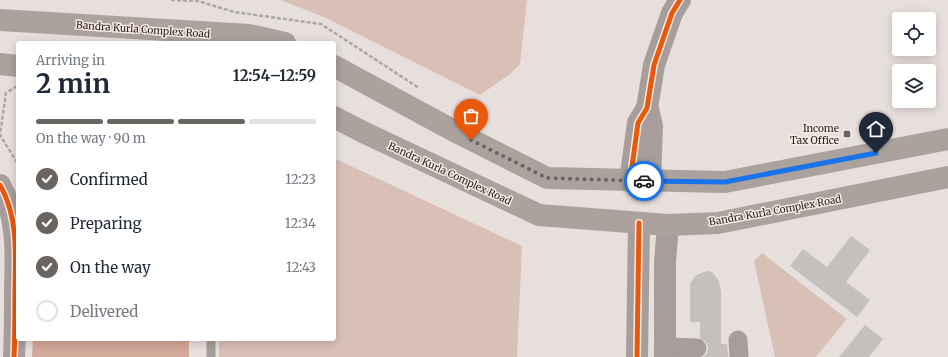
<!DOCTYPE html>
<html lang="en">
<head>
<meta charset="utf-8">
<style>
	:root { --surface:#fff; --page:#f6f6f7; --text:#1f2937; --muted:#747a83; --line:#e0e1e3; --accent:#6a6461 }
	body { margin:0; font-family:Merriweather,serif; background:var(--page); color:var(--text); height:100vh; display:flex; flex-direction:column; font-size:15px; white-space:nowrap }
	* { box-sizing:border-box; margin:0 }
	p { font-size:13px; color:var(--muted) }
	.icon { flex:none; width:22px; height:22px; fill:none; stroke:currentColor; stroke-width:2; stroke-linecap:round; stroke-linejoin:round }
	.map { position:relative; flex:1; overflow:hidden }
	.details { position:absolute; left:16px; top:41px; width:320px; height:300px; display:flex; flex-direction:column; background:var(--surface); border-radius:4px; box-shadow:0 2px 10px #0003 }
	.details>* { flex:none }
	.tools { position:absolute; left:892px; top:12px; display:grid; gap:8px }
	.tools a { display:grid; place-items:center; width:44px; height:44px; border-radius:4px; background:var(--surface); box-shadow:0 2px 10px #0003; font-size:20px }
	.pin { position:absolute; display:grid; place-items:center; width:34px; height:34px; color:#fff; margin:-41px -17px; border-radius:50% 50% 50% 0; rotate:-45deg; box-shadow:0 0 4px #0007 }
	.pin .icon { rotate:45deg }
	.courier { position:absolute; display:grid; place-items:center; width:40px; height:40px; margin:-20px; border:3px solid #1a73e8; border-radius:50%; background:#fff; color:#222; box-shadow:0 1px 5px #0007 }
	.headline em { font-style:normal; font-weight:700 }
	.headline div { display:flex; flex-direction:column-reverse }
	.headline { display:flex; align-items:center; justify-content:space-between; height:68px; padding:0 20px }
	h1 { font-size:26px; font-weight:700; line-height:30px }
	.bar { display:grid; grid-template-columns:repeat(4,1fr); gap:6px 4px; align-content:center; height:48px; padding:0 20px }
	.bar i { height:5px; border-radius:3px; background:var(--line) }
	.bar .on { background:var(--accent) }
	.bar p { grid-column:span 4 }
	ol { padding:0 20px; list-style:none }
	li { display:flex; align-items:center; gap:12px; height:44px }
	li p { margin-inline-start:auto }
	li .icon { padding:4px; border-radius:50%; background:var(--accent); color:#fff; stroke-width:4 }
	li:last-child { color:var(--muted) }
	li i { width:22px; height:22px; border:2px solid var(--line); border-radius:50% }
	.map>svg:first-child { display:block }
	.green { fill:#d9c0b7 }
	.water { fill:#d3a99a }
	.pier { fill:#e7dfdc }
	.building { fill:#c5bfbd }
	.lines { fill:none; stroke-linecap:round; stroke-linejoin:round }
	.path { stroke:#aea8a5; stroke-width:2.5; stroke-dasharray:4 2; stroke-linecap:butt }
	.service { stroke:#a79e9b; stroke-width:9 }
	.minor { stroke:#a79e9b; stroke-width:19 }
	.tertiary { stroke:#a79e9b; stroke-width:22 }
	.primary { stroke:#aba19d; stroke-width:22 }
	.cycleway-casing { stroke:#f9eae4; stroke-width:8 }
	.cycleway { stroke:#e8590c; stroke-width:5 }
	.done { stroke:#6a6461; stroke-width:4; stroke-dasharray:0 7.2 }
	.route { stroke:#1a73e8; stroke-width:5 }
	.poi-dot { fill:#6a6461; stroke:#f9eae4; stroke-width:1.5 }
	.labels { text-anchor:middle; stroke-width:3; stroke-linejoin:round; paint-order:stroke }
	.street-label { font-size:10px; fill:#27211f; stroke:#f9eae4 }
	.poi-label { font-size:10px; fill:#27211f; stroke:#f9eae4; text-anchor:end }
</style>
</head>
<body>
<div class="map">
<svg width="948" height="357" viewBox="0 0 948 357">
	<rect width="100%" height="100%" fill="#e7dfdc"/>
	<!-- green -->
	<g class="green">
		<polygon points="280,0 527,0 520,64 510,74 480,95 324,17"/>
		<polygon points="334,158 522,246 517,357 219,357 219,339 334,339"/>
		<polygon points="762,253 847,319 816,357 775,357 754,261"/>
	</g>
	<!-- water -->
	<polygon class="water" points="33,339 189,339 189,357 32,357"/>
	<!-- pier -->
	<polygon class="pier" points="57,0 198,0 200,43 52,43"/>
	<!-- building -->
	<g class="building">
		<polygon points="851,236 870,250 846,282 870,300 857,317 790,266 803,249 827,267"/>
		<polygon points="708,271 713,273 719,281 721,292 721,344 727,344 728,357 703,357 707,353 708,348 706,342 700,338 700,322 690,322 690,284 695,276 701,273"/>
		<polygon points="865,325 883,339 869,357 839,357"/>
	</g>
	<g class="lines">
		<!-- path -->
		<g class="path">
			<polyline points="171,0 198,1 234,12 321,24 419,88"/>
			<polyline points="17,86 6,93 0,135 18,164"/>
		</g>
		<!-- service -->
		<polyline class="service" points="211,357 211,339"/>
		<!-- minor -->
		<g class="minor">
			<polyline points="738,340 739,357"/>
			<polyline points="665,347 697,348"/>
		</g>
		<!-- tertiary -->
		<g class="tertiary">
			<polyline points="648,109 652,126 650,181"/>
			<polyline points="630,181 638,123 647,108 654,65 672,13 680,0"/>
			<path d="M0 185C18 216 16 255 15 290 15 312 15 335 14 357"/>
			<polyline points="637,357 639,223"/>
			<polyline points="665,357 665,262 668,225"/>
		</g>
		<!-- primary -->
		<g class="primary">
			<polyline points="0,20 249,35 285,43"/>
			<polyline points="0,64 18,66"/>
			<polyline points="334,66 458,133 547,178 725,182 948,139"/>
			<polyline points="334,117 363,132 539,215 668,225 718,223 948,177"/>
		</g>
		<!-- cycleway casing -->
		<g class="cycleway-casing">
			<g id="cycleway">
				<polyline points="630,181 638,123 647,108 654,65 672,13 680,0"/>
				<path d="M0 185C18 216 16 255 15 290 15 312 15 335 14 357"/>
				<polyline points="637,357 639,223"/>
			</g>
		</g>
		<!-- cycleway -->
		<use href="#cycleway" class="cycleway"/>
	</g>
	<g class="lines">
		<!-- done -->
		<polyline class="done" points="471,140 547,178 644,181"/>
		<!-- route -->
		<polyline class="route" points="644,181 725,182 876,153"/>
	</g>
	<!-- markers -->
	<rect class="poi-dot" x="843" y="130" width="8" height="8" rx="2"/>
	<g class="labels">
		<!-- street labels -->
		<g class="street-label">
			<text transform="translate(143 29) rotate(4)" y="4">Bandra Kurla Complex Road</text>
			<text transform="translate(450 173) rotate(25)" y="4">Bandra Kurla Complex Road</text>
			<text transform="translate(775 210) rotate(-10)" y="4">Bandra Kurla Complex Road</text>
		</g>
		<!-- poi labels -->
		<g class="poi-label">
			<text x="839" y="132">Income<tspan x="839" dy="12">Tax Office</tspan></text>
		</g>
	</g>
</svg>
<div class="tools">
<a><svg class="icon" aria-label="locate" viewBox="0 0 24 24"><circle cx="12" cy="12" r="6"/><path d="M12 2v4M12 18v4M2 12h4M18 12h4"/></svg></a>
<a><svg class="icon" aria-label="layers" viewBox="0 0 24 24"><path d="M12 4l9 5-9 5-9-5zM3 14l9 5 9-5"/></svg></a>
</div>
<div class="pin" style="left:471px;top:140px;background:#ea580c"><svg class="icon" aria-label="bag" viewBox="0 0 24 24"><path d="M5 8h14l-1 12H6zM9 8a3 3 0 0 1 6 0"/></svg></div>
<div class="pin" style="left:876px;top:153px;background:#1f2937"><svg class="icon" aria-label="home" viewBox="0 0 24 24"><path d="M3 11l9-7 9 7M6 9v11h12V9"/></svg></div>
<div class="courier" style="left:644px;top:181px"><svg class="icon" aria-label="car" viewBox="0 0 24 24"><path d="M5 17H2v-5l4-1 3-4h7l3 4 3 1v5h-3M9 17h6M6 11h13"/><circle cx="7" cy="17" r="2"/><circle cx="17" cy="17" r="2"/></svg></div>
<section class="details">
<div class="headline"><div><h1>2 min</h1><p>Arriving in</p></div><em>12:54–12:59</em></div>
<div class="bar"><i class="on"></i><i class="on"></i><i class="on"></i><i></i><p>On the way · 90 m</p></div>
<ol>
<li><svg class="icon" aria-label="check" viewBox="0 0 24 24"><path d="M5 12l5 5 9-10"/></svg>Confirmed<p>12:23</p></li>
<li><svg class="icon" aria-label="check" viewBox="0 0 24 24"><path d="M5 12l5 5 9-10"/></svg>Preparing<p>12:34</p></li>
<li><svg class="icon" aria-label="check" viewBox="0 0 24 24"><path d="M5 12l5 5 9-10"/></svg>On the way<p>12:43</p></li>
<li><i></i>Delivered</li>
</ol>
</section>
</div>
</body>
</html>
